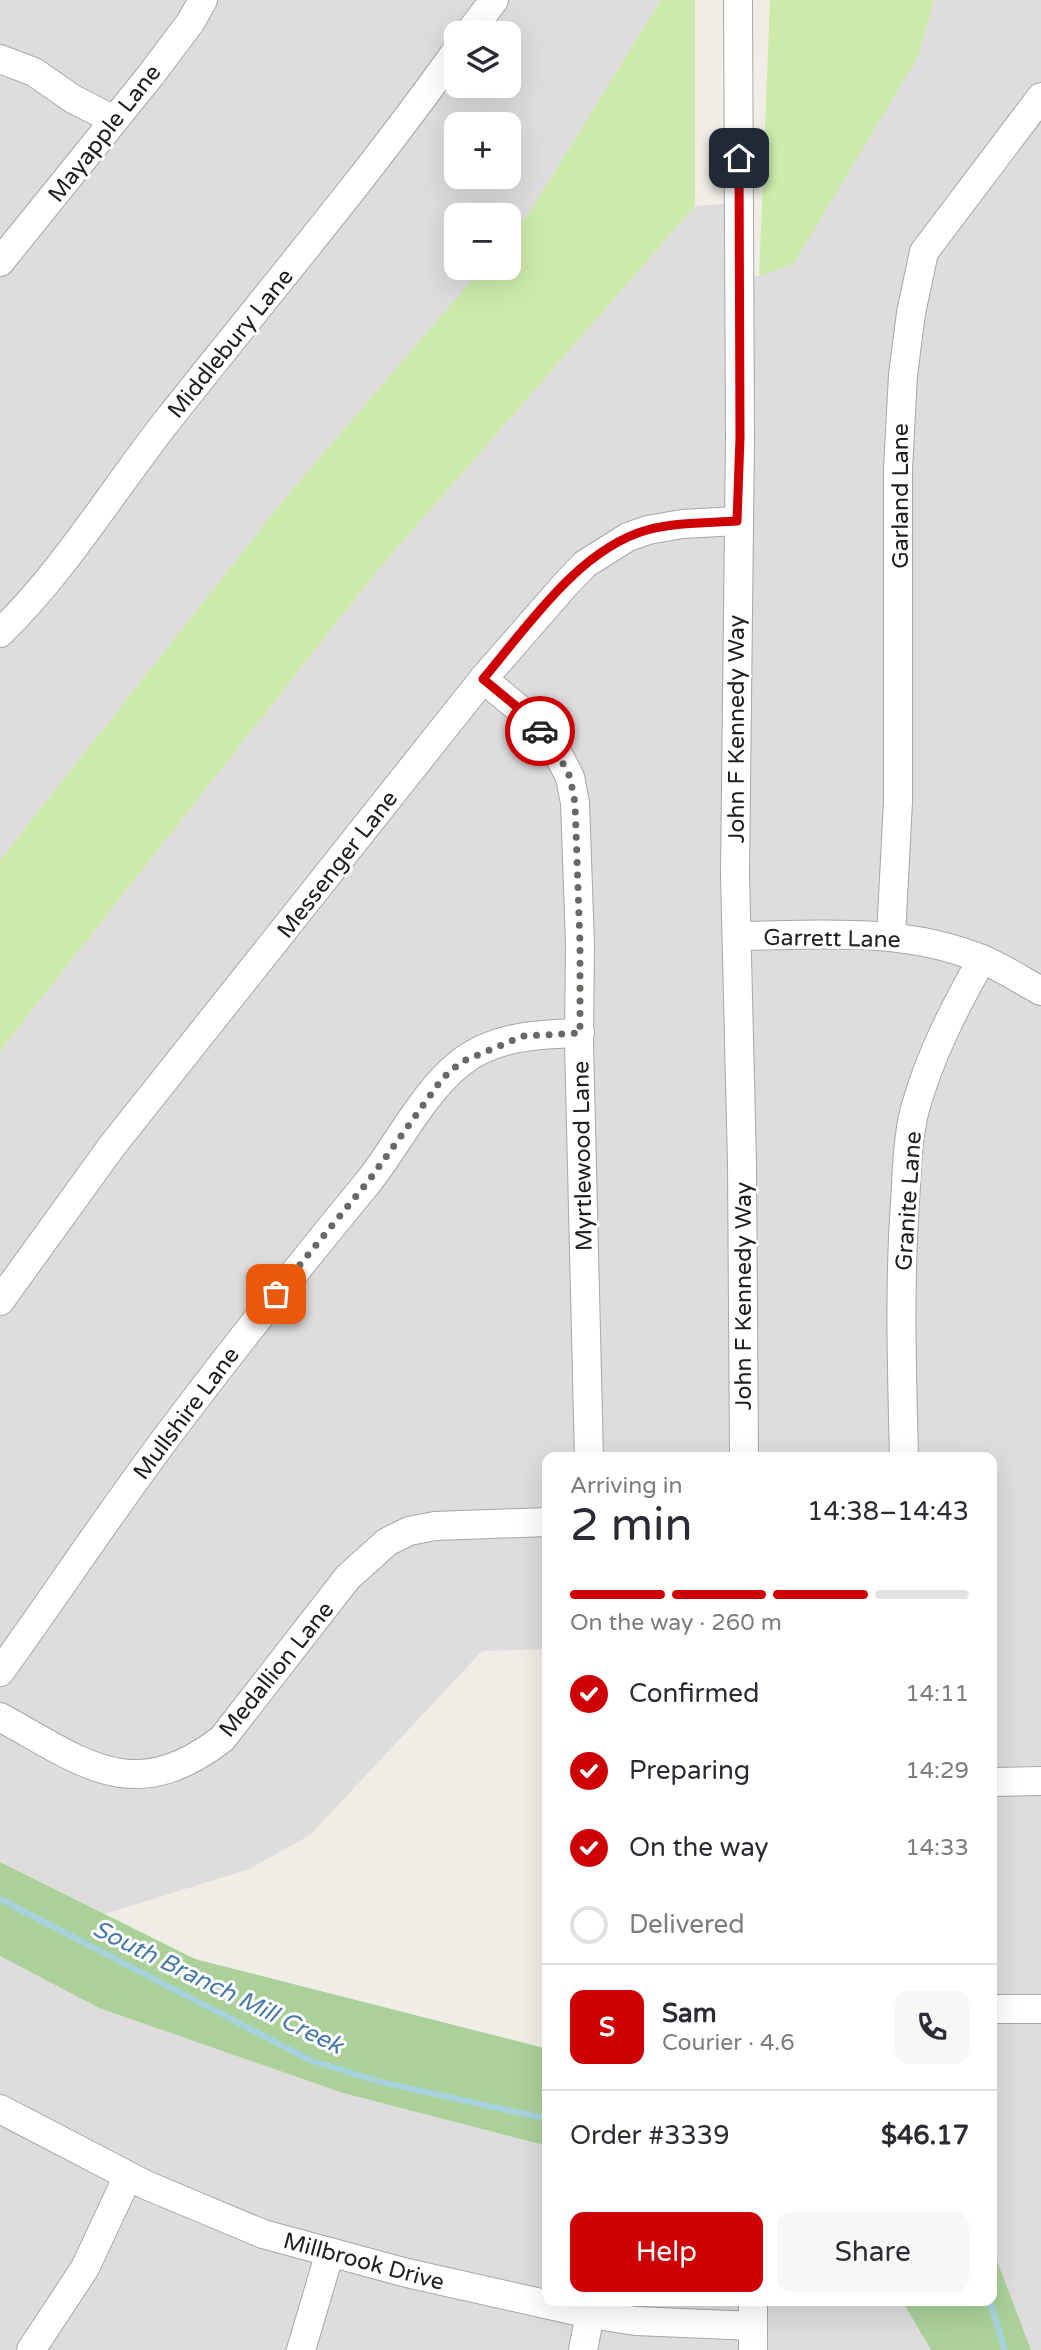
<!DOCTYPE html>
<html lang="en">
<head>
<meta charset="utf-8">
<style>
	:root { --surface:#fff; --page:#f7f7f7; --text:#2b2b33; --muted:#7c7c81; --line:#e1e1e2; --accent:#cf0003 }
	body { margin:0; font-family:"Varela Round",sans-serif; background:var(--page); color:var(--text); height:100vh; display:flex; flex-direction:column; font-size:26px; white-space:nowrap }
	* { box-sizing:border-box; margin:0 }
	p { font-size:23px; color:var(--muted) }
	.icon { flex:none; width:38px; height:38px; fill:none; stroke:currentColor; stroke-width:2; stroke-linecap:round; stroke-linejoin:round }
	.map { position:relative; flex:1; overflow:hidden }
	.panel { position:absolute; left:542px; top:1452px; width:455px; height:854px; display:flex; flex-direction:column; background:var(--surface); border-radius:14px; box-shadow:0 7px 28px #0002 }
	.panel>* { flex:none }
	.buttons { position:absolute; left:444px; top:21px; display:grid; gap:14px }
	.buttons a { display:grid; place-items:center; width:77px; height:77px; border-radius:14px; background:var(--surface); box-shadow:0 7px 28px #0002; font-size:35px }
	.pin { position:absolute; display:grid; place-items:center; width:60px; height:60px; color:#fff; margin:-30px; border-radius:14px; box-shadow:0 4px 10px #0006 }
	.courier { position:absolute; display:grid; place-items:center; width:70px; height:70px; margin:-35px; border:5px solid #cf0003; border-radius:50%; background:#fff; color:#222; box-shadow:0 2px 9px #0007 }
	.summary em { font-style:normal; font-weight:600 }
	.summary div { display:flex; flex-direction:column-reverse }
	.summary { display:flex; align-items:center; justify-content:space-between; height:119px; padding:0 28px }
	h1 { font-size:46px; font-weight:600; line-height:52px }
	.bar { display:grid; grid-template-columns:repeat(4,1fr); gap:10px 7px; align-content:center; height:84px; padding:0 28px }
	.bar i { height:9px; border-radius:5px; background:var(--line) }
	.bar .selected { background:var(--accent) }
	.bar p { grid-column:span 4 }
	.line { display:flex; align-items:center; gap:18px; padding:0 28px; border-top:2px solid var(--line) }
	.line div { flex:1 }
	.round { display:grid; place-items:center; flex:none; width:74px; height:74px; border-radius:14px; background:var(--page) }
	ol { padding:0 28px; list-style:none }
	li { display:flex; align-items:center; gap:21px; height:77px }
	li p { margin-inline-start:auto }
	li .icon { padding:7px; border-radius:50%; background:var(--accent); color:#fff; stroke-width:4 }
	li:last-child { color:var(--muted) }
	li i { width:38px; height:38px; border:4px solid var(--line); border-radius:50% }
	.button { display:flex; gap:14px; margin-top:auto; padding:14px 28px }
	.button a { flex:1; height:80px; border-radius:14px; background:var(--accent); color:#fff; font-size:28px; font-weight:600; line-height:80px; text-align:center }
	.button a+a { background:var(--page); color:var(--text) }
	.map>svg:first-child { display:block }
	.residential { fill:#dedcdc; fill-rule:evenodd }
	.grass { fill:#ccebab }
	.forest { fill:#abd09a }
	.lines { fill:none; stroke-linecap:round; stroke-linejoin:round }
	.stream { stroke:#a6d2de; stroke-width:6 }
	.minor-casing { stroke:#a7a7a7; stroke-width:30 }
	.minor { stroke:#fff; stroke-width:28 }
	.done { stroke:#696865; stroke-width:7; stroke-dasharray:0 12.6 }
	.route { stroke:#cf0003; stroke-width:9 }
	.labels { text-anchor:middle; stroke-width:6; stroke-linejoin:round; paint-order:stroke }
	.street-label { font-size:23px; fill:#202020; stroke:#fff }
	.water-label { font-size:24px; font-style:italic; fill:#477aa9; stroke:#fff }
</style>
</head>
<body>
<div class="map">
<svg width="1041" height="2350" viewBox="0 0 1041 2350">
	<rect width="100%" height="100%" fill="#f0ede6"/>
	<!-- residential -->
	<g class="residential">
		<path d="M0 0H661L531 210 509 236V215H457V268H482L286 497 0 860ZM457 33H509V86H457ZM457 124H509V177H457Z"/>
		<polygon points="934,0 1041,0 1041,2350 1029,2350 992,2252 992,1458 548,1458 548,1649 482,1651 310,1835 249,1869 105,1914 0,1862 0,1051 377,571 695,206 738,203 738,278 759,276 918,57"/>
		<polygon points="0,1956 99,2008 343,2093 548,2146 548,2301 902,2301 931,2350 0,2350"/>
	</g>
	<!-- grass -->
	<g class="grass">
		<polygon points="661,0 695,0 695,206 377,571 0,1051 0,860 286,497 482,268 509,268 509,236 531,210"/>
		<polygon points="770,0 934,0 918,57 794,263 759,277"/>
	</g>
	<!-- forest -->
	<g class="forest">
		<polygon points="0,1862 195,1959 548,2049 548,2146 343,2093 99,2008 0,1956"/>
		<polygon points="992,2248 1031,2350 931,2350 902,2301 992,2301"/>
	</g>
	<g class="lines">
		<!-- stream -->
		<g class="stream">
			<polyline points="0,1899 310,2060 380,2082 548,2119"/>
			<polyline points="990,2301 1005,2350"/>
		</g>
		<!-- minor casing -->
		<g class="minor-casing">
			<g id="minor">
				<polyline points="738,0 740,438 735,874 742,1163 744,1458"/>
				<polyline points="469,33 494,0"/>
				<polyline points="0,59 34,72 73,99 114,120"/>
				<polyline points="0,262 150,76 190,23 203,0"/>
				<path d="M0 633C64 571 112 491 167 421 264 298 366 178 457 50"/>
				<polyline points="483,679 528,716 559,756 570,777 575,803 580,944 579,1043 589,1458"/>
				<path d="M738 936C819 935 902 927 979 958 1000 966 1021 980 1041 991"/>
				<polyline points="891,936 898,801 898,469 903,375 911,313 924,252 1041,97"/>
				<polyline points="0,1301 112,1146 483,679 565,585 585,564 628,537 648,530 682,524 737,521"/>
				<path d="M904 1458C902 1373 899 1288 905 1203 907 1171 907 1140 915 1109 930 1055 955 1007 982 959"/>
				<path d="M0 1672C60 1589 116 1503 178 1422 240 1340 304 1260 369 1181 398 1144 423 1093 459 1064 493 1036 539 1034 580 1033"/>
				<path d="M0 1717C84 1763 133 1807 222 1739L348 1577 387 1542 409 1531 435 1526 548 1522"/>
				<polyline points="992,1782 1041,1781"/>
				<polyline points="992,2009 1041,2009"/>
				<polyline points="0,2109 146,2185 263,2234 407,2273 590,2314 636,2321 753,2326"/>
				<polyline points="753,2301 753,2350"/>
				<polyline points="31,2350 85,2268 128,2176"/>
				<polyline points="301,2350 330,2252"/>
				<polyline points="583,2350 590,2314"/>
			</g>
		</g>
		<!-- minor -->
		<use href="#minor" class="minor"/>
	</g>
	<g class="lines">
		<!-- done -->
		<polyline class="done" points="276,1294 370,1179 442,1079 461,1062 523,1036 580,1033 580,944 575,803 570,777 559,756 540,731"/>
		<!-- route -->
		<path class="route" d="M540 731 528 716 483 679C527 627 579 549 647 530 676 522 708 523 737 521L740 438 739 158"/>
	</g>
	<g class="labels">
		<!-- street labels -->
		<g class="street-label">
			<text transform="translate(104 133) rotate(-52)" y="8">Mayapple Lane</text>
			<text transform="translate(230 343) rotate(-51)" y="8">Middlebury Lane</text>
			<text transform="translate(900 496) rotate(-90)" y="8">Garland Lane</text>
			<text transform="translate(736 729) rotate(-90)" y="8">John F Kennedy Way</text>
			<text transform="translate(337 864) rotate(-52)" y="8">Messenger Lane</text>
			<text transform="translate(832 938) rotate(1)" y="8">Garrett Lane</text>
			<text transform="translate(582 1156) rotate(-91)" y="8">Myrtlewood Lane</text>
			<text transform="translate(908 1201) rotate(-86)" y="8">Granite Lane</text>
			<text transform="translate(743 1296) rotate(-90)" y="8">John F Kennedy Way</text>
			<text transform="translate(186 1413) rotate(-53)" y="8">Mullshire Lane</text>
			<text transform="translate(276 1669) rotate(-51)" y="8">Medallion Lane</text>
			<text transform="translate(364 2261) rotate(15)" y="8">Millbrook Drive</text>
		</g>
		<!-- water labels -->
		<g class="water-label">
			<text transform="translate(218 1987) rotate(26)" y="8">South Branch Mill Creek</text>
		</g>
	</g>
</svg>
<div class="buttons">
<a><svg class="icon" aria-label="layers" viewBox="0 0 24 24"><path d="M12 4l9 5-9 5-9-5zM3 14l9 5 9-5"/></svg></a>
<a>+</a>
<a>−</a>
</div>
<div class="pin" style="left:276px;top:1294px;background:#ea580c"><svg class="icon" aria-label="bag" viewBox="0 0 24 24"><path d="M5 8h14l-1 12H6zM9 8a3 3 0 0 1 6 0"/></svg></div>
<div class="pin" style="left:739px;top:158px;background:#1f2937"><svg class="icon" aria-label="home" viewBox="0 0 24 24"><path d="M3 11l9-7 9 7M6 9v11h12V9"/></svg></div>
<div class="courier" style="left:540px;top:731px"><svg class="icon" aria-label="car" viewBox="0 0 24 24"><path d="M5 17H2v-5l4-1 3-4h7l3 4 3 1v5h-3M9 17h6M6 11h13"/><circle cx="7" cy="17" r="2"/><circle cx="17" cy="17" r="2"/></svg></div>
<section class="panel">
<div class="summary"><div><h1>2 min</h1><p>Arriving in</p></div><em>14:38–14:43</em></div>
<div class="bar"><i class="selected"></i><i class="selected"></i><i class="selected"></i><i></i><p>On the way · 260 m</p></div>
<ol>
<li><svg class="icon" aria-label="check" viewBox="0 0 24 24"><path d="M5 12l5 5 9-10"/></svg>Confirmed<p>14:11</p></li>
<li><svg class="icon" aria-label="check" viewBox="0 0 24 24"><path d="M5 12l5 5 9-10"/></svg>Preparing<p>14:29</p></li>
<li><svg class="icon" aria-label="check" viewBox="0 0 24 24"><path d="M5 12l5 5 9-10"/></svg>On the way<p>14:33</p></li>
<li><i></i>Delivered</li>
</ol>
<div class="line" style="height:126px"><b class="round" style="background:var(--accent);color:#fff">S</b><div><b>Sam</b><p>Courier · 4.6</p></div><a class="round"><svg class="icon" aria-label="phone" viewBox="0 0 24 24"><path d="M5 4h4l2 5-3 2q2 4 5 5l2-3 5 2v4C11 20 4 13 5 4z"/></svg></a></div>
<div class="line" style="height:91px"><div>Order #3339</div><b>$46.17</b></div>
<div class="button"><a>Help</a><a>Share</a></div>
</section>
</div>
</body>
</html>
